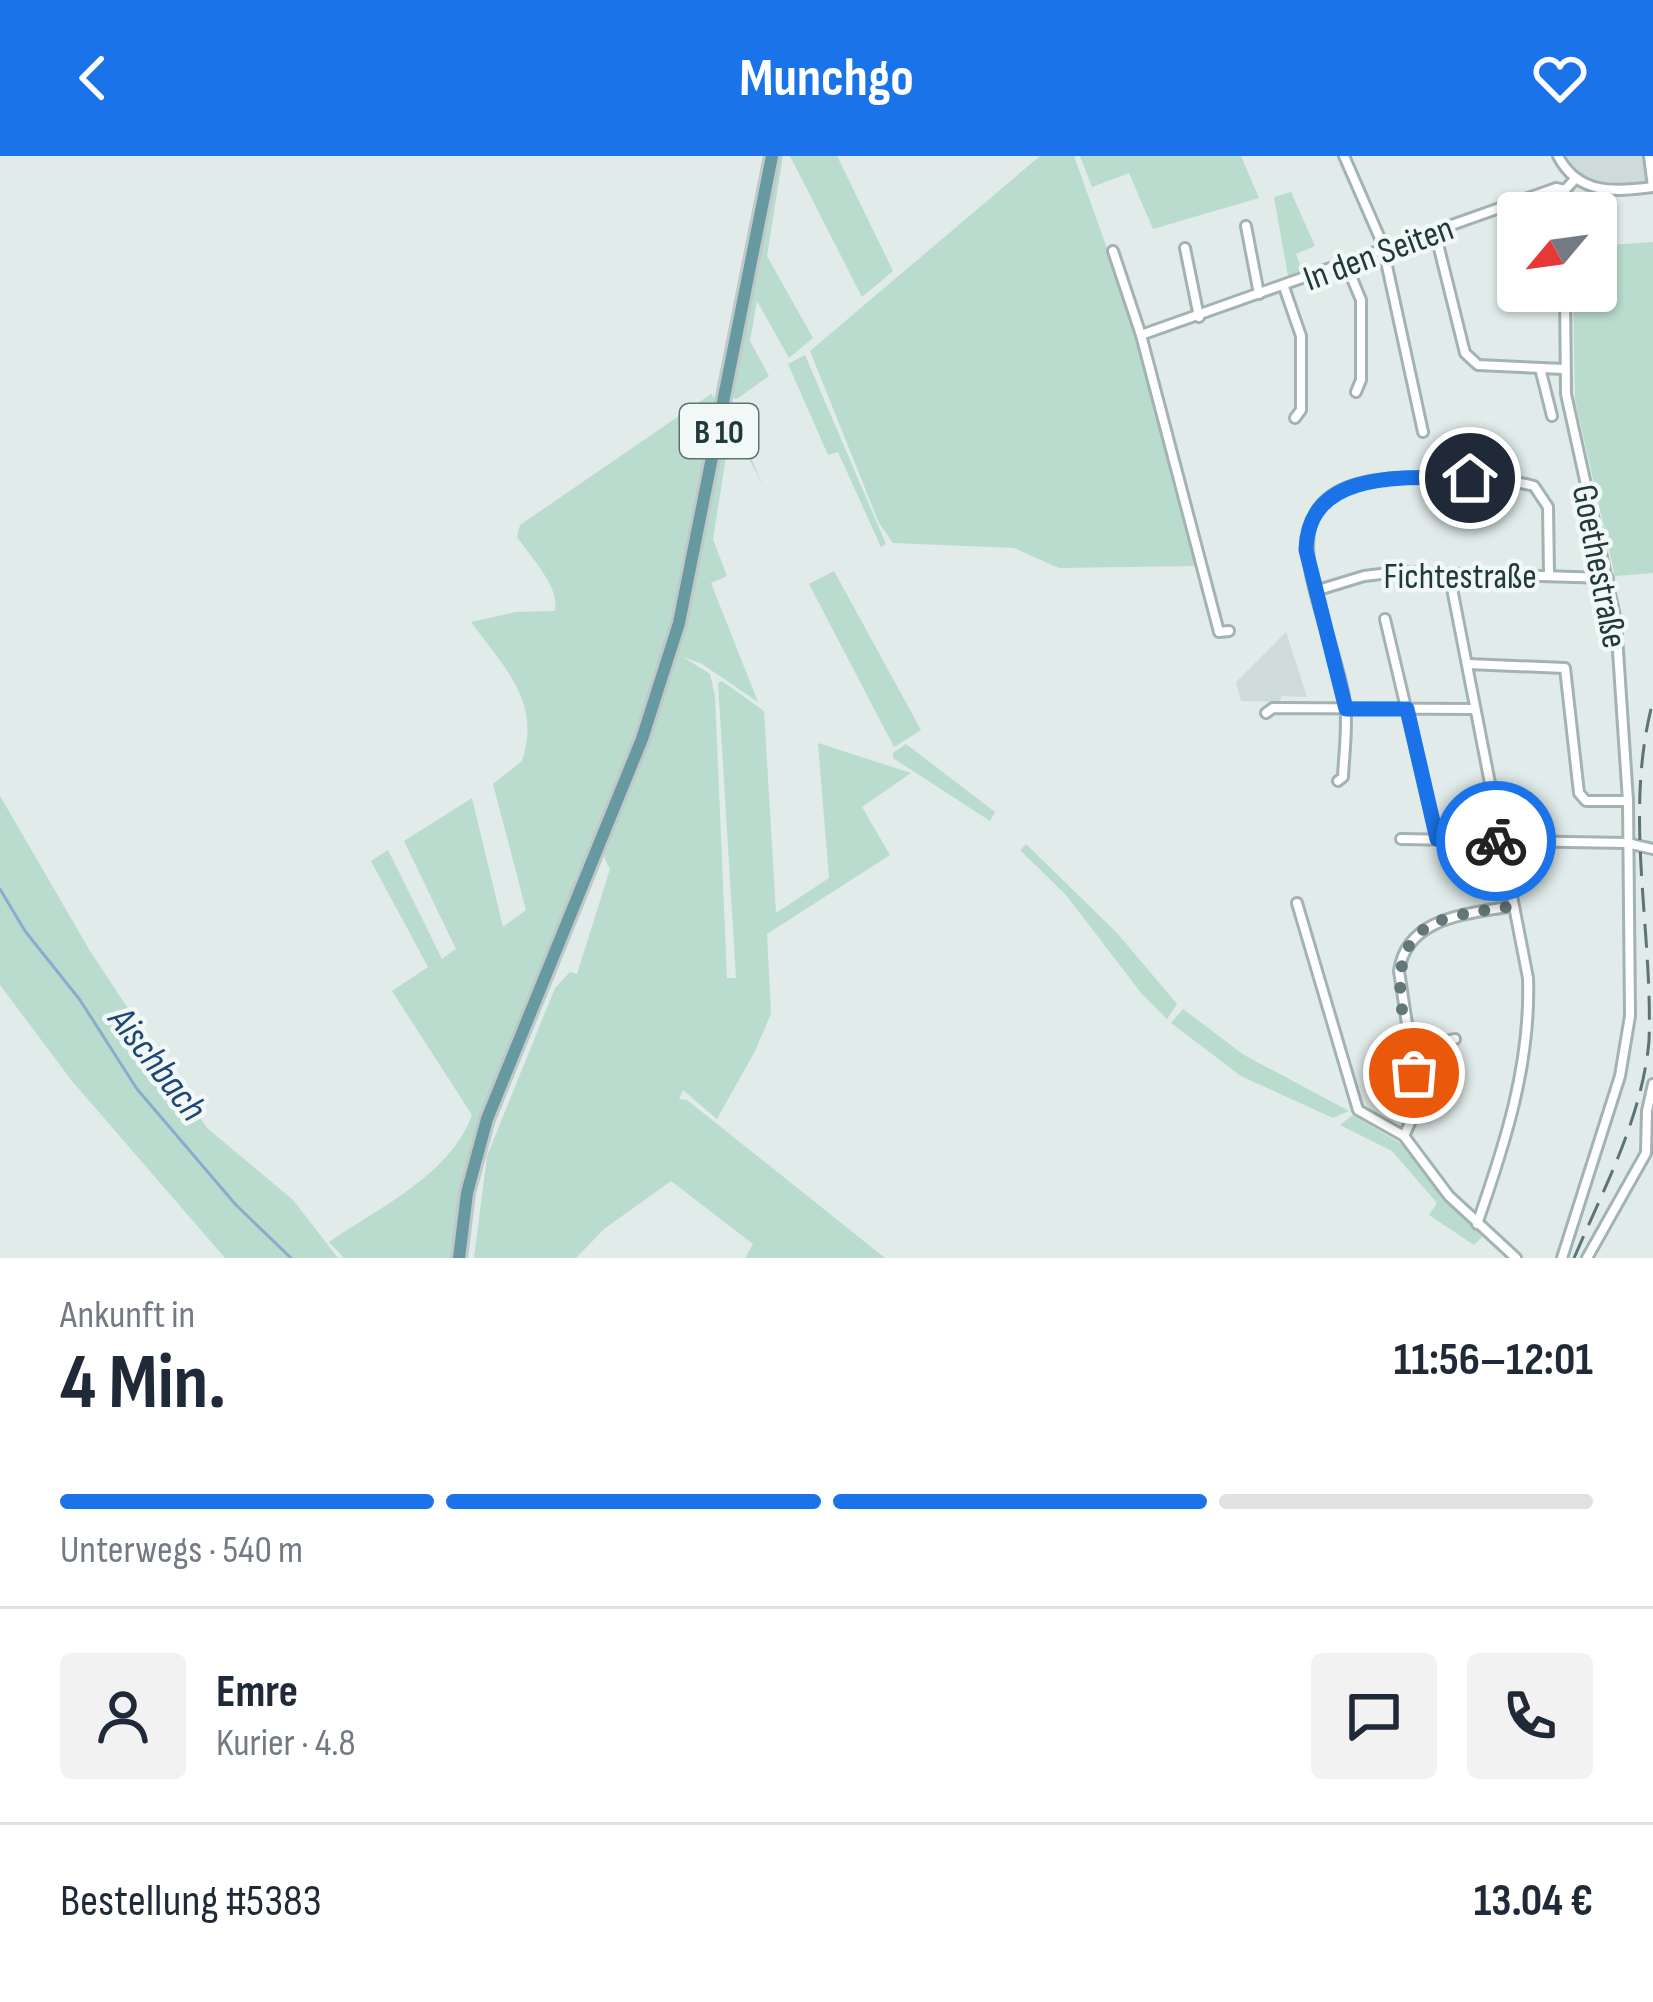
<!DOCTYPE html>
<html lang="de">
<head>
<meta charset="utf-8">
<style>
	:root { --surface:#fff; --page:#f2f2f3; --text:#1f2937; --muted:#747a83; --line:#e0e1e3; --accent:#1a73e8 }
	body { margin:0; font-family:"Sofia Sans Condensed",sans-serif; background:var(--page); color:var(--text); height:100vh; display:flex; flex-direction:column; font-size:45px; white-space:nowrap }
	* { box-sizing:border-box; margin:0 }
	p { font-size:39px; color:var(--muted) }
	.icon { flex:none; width:66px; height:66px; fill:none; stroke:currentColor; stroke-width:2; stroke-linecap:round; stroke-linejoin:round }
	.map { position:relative; height:1102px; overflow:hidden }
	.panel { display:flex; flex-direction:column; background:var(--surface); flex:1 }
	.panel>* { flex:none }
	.needle { width:78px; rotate:241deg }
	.controls { position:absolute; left:1497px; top:36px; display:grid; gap:24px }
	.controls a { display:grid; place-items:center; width:120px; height:120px; border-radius:12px; background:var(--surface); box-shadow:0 3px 9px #0004; font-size:60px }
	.pin { position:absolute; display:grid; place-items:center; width:102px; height:102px; color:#fff; margin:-51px; border:6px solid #fff; border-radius:50%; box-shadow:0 3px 12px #0007 }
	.courier { position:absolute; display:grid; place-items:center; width:120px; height:120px; margin:-60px; border:9px solid #1a73e8; border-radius:50%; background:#fff; color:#222; box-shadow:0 3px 15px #0007 }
	.summary em { font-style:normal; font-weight:700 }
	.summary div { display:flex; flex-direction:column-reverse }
	.summary { display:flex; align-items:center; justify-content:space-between; height:204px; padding:0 60px }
	h1 { font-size:78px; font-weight:700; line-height:90px }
	.bar { display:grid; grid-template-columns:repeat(4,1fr); gap:18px 12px; align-content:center; height:144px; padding:0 60px }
	.bar i { height:15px; border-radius:9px; background:var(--line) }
	.bar .active { background:var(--accent) }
	.bar p { grid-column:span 4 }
	.line { display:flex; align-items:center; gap:30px; padding:0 60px; border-top:3px solid var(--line) }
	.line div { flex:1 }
	.round { display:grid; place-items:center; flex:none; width:126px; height:126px; border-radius:12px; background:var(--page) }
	header { display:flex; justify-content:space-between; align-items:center; height:156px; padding:0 60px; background:var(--accent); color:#fff; font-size:54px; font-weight:700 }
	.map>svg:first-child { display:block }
	.built { fill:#cfdbd9 }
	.green { fill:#b9dccf }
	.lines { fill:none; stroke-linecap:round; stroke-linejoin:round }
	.stream { stroke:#89accf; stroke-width:3 }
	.street-casing { stroke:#a3b2b2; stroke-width:14 }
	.primary-casing { stroke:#c1c8c8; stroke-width:18 }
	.street { stroke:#fff; stroke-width:8 }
	.primary { stroke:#669aa0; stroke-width:12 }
	.rail { stroke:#5c7477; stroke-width:3; stroke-dasharray:24 12; stroke-linecap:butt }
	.done { stroke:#647778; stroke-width:12; stroke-dasharray:0 21.6 }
	.route { stroke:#1a73e8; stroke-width:15 }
	.labels { text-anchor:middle; stroke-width:9; stroke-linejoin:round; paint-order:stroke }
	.shield { fill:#f1f8f6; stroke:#5f7273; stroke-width:3 }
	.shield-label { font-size:33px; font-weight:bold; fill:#21393b }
	.street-label { font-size:36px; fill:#21393b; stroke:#f1f8f6 }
	.water-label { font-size:39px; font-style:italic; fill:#1d4775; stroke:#f1f8f6 }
</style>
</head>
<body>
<header><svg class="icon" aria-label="back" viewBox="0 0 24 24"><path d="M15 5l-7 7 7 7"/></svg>Munchgo<svg class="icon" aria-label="heart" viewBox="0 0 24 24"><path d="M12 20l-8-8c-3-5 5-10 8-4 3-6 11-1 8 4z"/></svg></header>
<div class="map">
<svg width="1653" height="1102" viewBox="0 0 1653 1102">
	<rect width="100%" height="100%" fill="#e0ebea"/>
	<!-- built -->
	<g class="built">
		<polygon points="1563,0 1653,0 1653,26 1599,28 1579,18"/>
		<polygon points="1286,476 1307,541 1281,540 1280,546 1241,545 1236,526"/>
	</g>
	<!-- green -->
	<g class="green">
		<polygon points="778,0 783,0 767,100 813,182 789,202 757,145 750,185 769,220 737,243 731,242"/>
		<polygon points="790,0 837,0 893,115 862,141"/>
		<polygon points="1040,0 1074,0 1139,182 1196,410 1059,412 1014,392 893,387 879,367 810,195"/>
		<polygon points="1080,0 1241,0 1259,42 1153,73 1129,17 1092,31"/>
		<polygon points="1291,36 1315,90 1296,98 1302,115 1288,120 1274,41"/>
		<polygon points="1653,86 1653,417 1615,420 1575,244 1573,135 1596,135 1596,90"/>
		<polygon points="805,199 886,388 881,391 838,296 828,299 788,208"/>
		<path d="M711 238 719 248 682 433 652 539 644 549 648 553 482 963 467 1007 453 1102H344L329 1086C380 1051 450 1019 472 959L392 835 428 811 371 705 388 694 442 803 456 793 404 685 472 642 503 771 526 754 493 628 522 605C542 546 503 510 471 466L516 456 555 455C560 431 531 401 517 381L520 369Z"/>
		<polygon points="730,247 743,248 740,276 763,330 736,276 730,275 713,383 727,420 711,427 758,546 702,508 683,501 710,518 715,540 727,822 736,822 718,527 722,525 764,555 776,757 829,722 818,587 911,617 862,651 890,699 767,778 771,858 754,897 717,963 683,934 679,943 687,944 885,1102 745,1102 753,1088 671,1025 604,1073 576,1102 474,1102 487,1000 555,832 570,816 577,818 610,713 604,701 677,497"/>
		<polygon points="834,415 921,574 894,591 809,428"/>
		<polygon points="906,588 995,656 990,665 893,602 893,597"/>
		<polygon points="0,640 90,795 207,972 293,1044 338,1102 225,1102 72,925 0,829"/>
		<polygon points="1026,688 1117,777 1177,848 1167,863 1142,838 1066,739 1020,694"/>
		<polygon points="1183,853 1244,899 1349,955 1333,962 1241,920 1171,867"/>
		<polygon points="1353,959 1403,989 1482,1081 1474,1089 1429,1059 1437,1047 1392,995 1340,969"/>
	</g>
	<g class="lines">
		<!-- stream -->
		<polyline class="stream" points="0,733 25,775 80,844 137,933 236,1049 291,1102"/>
		<!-- street casing -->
		<g class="street-casing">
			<g id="street">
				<polyline points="1344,0 1382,87 1423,276"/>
				<path d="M1558 0C1578 39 1615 36 1653 31"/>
				<polyline points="1649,0 1653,31"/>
				<polyline points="1566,57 1565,34 1575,23"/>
				<polyline points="1246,70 1259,138"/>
				<polyline points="1435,76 1465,197 1478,209 1564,213"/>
				<polyline points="1185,92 1199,161"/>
				<polyline points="1113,95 1141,179 1219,476 1229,475"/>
				<polyline points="1346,108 1361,144 1361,224 1356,236"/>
				<polyline points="1284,131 1301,180 1301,254 1295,262"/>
				<polyline points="1141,179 1556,32 1565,34"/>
				<polyline points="1540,212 1552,260"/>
				<path d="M1449 417 1528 822C1531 908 1505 988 1477 1068"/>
				<polyline points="1315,435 1364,420 1398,416 1608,422"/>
				<polyline points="1385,463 1437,683"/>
				<polyline points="1468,508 1565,512 1579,637 1586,645 1628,645"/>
				<polyline points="1266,557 1273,552 1475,553"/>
				<path d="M1338 625 1343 621C1344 597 1348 571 1345 547 1333 457 1240 324 1405 322 1448 322 1492 319 1534 330L1548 351 1549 418"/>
				<polyline points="1401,683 1627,687 1653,693"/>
				<polyline points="1297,747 1358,954 1404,980 1449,1040 1516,1102"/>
				<polyline points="1410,892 1455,883"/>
				<path d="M1404 980 1419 947 1399 815C1407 760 1469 758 1513 750"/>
				<polyline points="1562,1102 1620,920 1630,860 1628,645 1616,465 1566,238 1565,135"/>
				<polyline points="1587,1102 1646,997 1647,955 1653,928"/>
			</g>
		</g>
		<!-- primary casing -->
		<g class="primary-casing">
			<polyline id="primary" points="459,1102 467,1037 487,963 642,583 679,467 772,0"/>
		</g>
		<!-- street -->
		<use href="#street" class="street"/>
		<!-- primary -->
		<use href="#primary" class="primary"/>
		<!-- rail -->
		<path class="rail" d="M1574 1102C1604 1032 1642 962 1649 885 1653 771 1623 658 1653 545"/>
	</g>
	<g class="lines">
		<!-- done -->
		<path class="done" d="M1414 917C1405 864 1375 782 1448 762 1469 756 1491 754 1513 750L1500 685H1496"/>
		<!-- route -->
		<path class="route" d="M1470 322C1412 322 1308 310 1306 394L1346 553H1407L1437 683 1496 685"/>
	</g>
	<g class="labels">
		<!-- shield labels -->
		<rect class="shield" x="680" y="248" width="78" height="54" rx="9"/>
		<g class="shield-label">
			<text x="719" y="287">B 10</text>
		</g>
		<!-- street labels -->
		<g class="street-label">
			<text transform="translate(1378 96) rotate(-20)" y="13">In den Seiten</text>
			<text transform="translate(1601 410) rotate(79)" y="13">Goethestraße</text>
			<text x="1460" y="432">Fichtestraße</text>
		</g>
		<!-- water labels -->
		<g class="water-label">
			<text transform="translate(159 907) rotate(52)" y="14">Aischbach</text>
		</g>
	</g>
</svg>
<div class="controls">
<a><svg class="needle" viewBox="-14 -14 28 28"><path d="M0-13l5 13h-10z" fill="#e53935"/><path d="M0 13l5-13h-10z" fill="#747a83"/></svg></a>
</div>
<div class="pin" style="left:1414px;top:917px;background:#ea580c"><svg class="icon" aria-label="bag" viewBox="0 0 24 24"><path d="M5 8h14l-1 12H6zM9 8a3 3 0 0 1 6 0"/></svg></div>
<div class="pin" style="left:1470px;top:322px;background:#1f2937"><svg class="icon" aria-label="home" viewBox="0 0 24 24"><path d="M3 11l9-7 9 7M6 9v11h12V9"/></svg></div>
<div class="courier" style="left:1496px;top:685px"><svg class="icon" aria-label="bike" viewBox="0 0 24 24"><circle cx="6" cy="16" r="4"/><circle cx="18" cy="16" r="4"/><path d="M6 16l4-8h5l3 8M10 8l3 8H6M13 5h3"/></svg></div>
</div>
<section class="panel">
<div class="summary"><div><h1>4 Min.</h1><p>Ankunft in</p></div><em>11:56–12:01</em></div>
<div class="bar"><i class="active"></i><i class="active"></i><i class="active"></i><i></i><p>Unterwegs · 540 m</p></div>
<div class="line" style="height:216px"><a class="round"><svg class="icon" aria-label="person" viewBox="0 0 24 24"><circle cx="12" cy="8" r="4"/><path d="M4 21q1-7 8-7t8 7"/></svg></a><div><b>Emre</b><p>Kurier · 4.8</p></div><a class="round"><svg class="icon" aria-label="chat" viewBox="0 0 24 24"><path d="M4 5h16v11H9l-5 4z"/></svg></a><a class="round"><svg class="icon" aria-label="phone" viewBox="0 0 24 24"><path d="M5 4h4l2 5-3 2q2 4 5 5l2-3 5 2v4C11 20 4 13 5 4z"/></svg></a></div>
<div class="line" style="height:156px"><div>Bestellung #5383</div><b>13.04 €</b></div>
</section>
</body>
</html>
